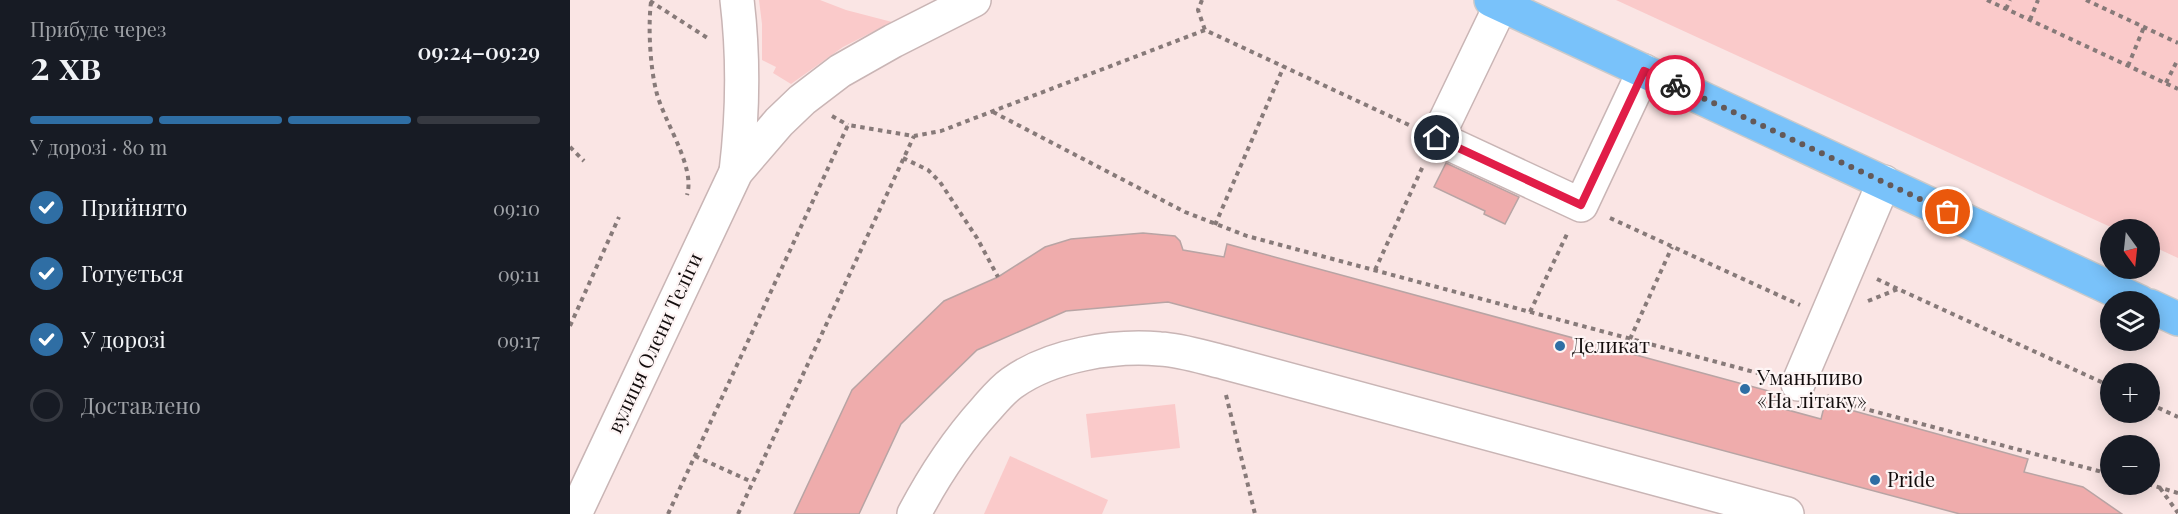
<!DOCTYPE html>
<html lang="uk">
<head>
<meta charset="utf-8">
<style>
	:root { --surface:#171b24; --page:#242831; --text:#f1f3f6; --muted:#9ea1a6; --line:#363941; --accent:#2f6ea4 }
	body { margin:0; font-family:"Playfair Display",serif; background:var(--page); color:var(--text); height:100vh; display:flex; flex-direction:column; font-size:22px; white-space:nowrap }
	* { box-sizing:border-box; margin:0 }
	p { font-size:20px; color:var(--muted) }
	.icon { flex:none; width:33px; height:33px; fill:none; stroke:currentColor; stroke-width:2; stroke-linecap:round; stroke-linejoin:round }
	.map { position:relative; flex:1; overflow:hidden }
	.panel { display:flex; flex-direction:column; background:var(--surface); width:570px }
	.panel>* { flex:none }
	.needle { width:39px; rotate:165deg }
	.buttons { position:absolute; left:1530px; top:219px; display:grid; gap:12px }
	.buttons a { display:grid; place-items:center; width:60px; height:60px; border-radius:50%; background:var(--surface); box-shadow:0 3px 15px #0003; font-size:30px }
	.pin { position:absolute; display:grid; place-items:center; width:51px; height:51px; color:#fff; margin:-26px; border:3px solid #fff; border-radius:50%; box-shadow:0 2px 6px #0007 }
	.courier { position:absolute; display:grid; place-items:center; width:60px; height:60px; margin:-30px; border:4px solid #e11d48; border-radius:50%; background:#fff; color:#222; box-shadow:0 2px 8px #0007 }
	.headline em { font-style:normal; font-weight:600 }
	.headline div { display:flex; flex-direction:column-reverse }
	.headline { display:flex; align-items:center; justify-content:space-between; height:102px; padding:0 30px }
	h1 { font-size:39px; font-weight:600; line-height:45px }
	.bar { display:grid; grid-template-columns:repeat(4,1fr); gap:9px 6px; align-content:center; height:72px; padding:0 30px }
	.bar i { height:8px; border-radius:4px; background:var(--line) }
	.bar .active { background:var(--accent) }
	.bar p { grid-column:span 4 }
	ol { padding:0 30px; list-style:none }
	li { display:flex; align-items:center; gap:18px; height:66px }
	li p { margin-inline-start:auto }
	li .icon { padding:6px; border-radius:50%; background:var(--accent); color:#fff; stroke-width:4 }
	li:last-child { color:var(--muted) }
	li i { width:33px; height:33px; border:3px solid var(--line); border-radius:50% }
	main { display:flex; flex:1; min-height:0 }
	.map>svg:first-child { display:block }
	.green { fill:#facaca }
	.building { fill:#efacac; stroke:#b8a4a4; stroke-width:1.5 }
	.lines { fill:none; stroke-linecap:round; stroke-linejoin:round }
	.minor-casing { stroke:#c9b5b5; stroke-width:36 }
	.major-casing { stroke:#cbcaca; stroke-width:36 }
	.path { stroke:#877a79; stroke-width:4; stroke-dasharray:4.5 4.5; stroke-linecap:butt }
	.minor { stroke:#fff; stroke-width:33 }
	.major { stroke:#79c2fa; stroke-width:33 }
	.done { stroke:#645958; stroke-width:6; stroke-dasharray:0 10.8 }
	.route { stroke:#e11d48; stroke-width:8 }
	.poi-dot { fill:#2f6ea4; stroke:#fef5f5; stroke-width:2 }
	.labels { text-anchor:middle; stroke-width:4.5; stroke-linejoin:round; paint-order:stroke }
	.street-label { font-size:20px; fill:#130d0d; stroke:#fef5f5 }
	.poi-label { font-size:20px; fill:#130d0d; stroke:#fef5f5; text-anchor:start }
</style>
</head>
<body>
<main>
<section class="panel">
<div class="headline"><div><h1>2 хв</h1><p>Прибуде через</p></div><em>09:24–09:29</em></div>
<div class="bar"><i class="active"></i><i class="active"></i><i class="active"></i><i></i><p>У дорозі · 80 m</p></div>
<ol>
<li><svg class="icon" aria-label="check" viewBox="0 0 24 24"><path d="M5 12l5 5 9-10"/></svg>Прийнято<p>09:10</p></li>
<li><svg class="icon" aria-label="check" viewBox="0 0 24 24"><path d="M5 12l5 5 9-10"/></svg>Готується<p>09:11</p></li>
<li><svg class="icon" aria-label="check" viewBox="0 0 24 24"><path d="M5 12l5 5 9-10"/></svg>У дорозі<p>09:17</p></li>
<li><i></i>Доставлено</li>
</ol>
</section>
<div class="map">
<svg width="1608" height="514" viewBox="0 0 1608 514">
	<rect width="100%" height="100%" fill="#fae5e4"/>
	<!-- green -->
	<g class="green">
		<polygon points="189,0 250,0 276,10 322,22 273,47 221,84 203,73 206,67 192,60 192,24"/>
		<polygon points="1046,0 1608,0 1608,258 1580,245 1580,230 1545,229"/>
		<polygon points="605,404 610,448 521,458 516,414"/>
		<polygon points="440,456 538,500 532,514 414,514"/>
	</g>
	<!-- building -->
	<g class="building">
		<polygon points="876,163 949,197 935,224 914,214 915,211 864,187"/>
		<polygon points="573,233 605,236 610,241 613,250 654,257 657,244 1206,393 1203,406 1251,419 1255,403 1458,459 1454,472 1513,487 1552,514 1390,514 598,302 496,311 407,350 331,424 289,514 224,514 282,390 374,301 428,277 475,247 501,239"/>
	</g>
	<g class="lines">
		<!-- minor casing -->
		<g class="minor-casing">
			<g id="minor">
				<polyline points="931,5 867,138 1011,205 1074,71"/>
				<path d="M166 172C173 114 174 58 167 0"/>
				<polyline points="1228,384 1314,182"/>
				<polyline points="5,514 166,172 209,122 232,100 270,71 323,41 404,0"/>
				<path d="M344 514C364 476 387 441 416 409 424 400 432 390 442 383 481 355 543 345 590 349 611 350 632 357 653 362L1217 514"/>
			</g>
		</g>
		<!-- major casing -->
		<g class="major-casing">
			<g id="major">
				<polyline points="921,0 1570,302"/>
				<polyline points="1580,306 1608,319"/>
			</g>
		</g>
		<!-- path -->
		<g class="path">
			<polyline points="632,0 628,10 635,30"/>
			<polyline points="1417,0 1608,89"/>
			<polyline points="1516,0 1608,43"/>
			<polyline points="80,1 139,39"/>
			<path d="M81 2C78 26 80 66 86 90 92 119 126 166 117 195"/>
			<polyline points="1436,9 1440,0"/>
			<polyline points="1460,20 1468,0"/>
			<polyline points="1558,66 1574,27"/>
			<polyline points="1596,83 1608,59"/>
			<polyline points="423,112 615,212 677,236 1199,376"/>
			<polyline points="262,116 278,125"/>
			<polyline points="0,147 14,161"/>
			<polyline points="333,158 358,170 370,182 407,238 428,277"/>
			<polyline points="1040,218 1230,305"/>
			<polyline points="645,225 714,66"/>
			<polyline points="805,270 853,166"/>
			<polyline points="1307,279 1328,289"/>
			<polyline points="1298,301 1328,289 1540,386"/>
			<polyline points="960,312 997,234"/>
			<polyline points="0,326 49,217"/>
			<polyline points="1060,339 1102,247"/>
			<polyline points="656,395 685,514"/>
			<polyline points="1257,396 1269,402 1540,474"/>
			<polyline points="1580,404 1608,417"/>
			<polyline points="125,456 182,482"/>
			<polyline points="1578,484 1608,493"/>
			<polyline points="1590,488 1608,513"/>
			<polyline points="98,514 278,125 344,136 371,131 635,30 839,125"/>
			<polyline points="168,514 344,136"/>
		</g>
		<!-- minor -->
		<use href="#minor" class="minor"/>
		<!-- major -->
		<use href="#major" class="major"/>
	</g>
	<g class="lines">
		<!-- done -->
		<polyline class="done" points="1105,85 1378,212"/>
		<!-- route -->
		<polyline class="route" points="867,138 1011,205 1074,71 1105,85"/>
	</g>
	<!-- markers -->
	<g class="poi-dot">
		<circle cx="990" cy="346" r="6"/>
		<circle cx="1175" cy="389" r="6"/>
		<circle cx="1305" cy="480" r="6"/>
	</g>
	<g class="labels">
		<!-- street labels -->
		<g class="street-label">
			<text transform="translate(85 343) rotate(-65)" y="7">вулиця Олени Теліги</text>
		</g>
		<!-- poi labels -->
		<g class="poi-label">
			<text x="1002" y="353">Деликат</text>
			<text x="1187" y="385">Уманьпиво<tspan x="1187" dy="23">«На літаку»</tspan></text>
			<text x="1317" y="487">Pride</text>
		</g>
	</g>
</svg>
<div class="buttons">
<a><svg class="needle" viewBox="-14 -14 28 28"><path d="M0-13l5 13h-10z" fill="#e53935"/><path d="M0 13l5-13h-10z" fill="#9ea1a6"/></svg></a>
<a><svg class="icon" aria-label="layers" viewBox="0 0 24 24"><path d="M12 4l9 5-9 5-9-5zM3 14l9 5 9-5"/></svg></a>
<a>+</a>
<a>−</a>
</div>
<div class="pin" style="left:1378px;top:212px;background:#ea580c"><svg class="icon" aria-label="bag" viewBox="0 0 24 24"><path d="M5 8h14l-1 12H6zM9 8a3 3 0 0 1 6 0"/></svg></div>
<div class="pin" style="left:867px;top:138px;background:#1f2937"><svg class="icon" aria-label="home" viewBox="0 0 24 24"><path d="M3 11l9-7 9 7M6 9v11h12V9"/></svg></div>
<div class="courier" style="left:1105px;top:85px"><svg class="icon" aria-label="bike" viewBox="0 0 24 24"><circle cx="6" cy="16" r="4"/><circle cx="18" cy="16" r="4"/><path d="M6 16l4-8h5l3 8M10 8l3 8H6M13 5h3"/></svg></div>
</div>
</main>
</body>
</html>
